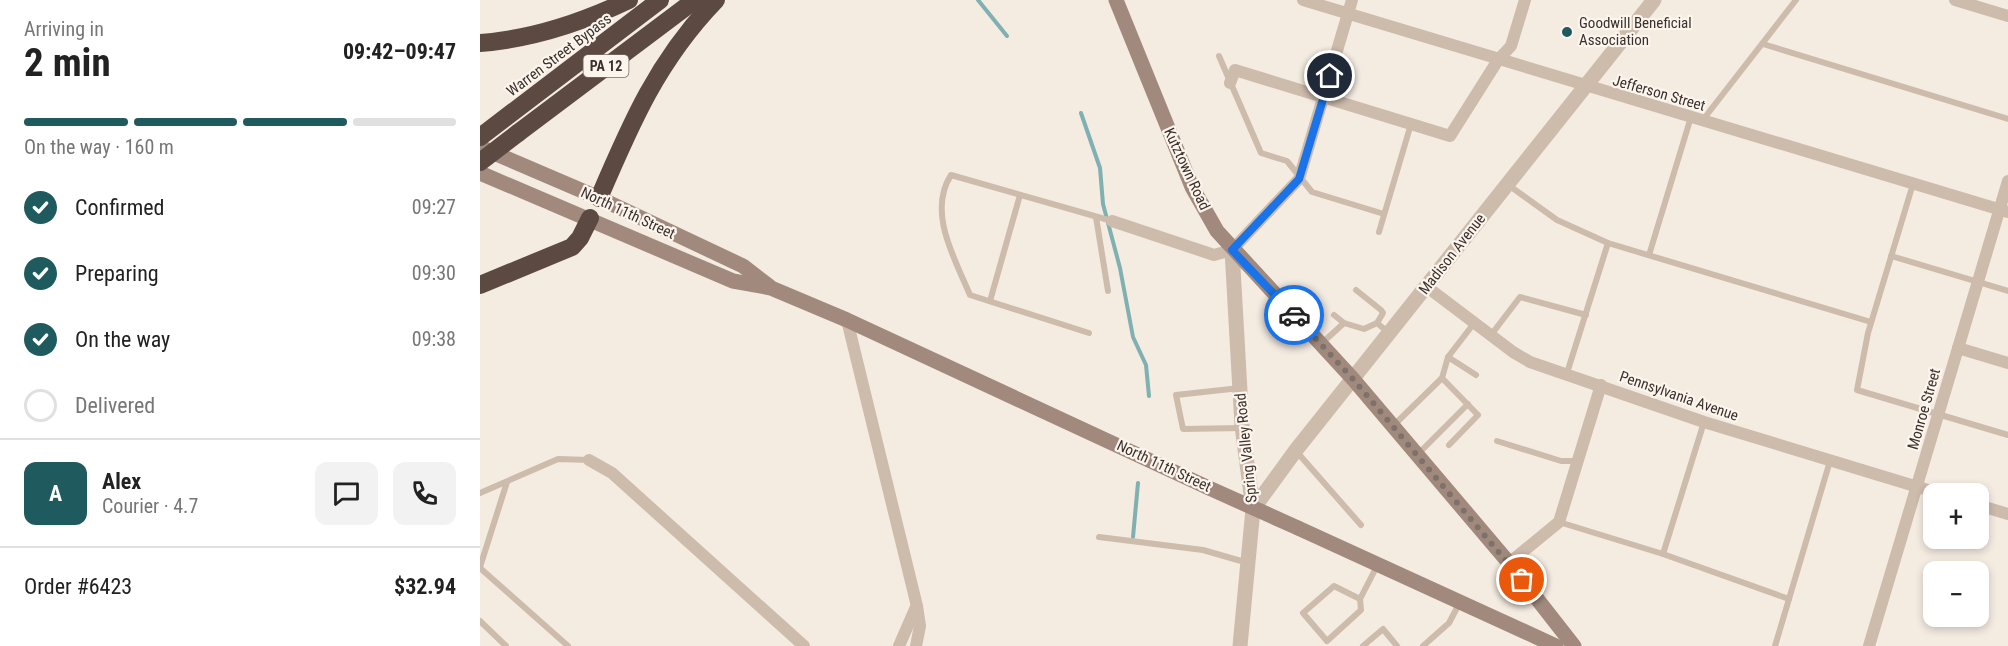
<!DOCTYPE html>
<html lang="en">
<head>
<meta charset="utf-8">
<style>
	:root { --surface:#fff; --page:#f2f2f2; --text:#222; --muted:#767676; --line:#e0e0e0; --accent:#1f5a5e }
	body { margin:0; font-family:"Roboto Condensed",sans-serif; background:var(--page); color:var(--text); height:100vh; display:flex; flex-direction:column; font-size:22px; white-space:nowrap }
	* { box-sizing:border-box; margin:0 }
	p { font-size:20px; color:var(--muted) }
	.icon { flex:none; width:33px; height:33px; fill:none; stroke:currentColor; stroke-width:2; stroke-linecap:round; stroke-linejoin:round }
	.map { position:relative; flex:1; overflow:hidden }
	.panel { display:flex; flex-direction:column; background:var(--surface); width:480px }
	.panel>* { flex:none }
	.controls { position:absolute; left:1443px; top:483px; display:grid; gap:12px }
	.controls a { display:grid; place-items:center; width:66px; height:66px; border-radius:12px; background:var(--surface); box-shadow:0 3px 9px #0003; font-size:30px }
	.pin { position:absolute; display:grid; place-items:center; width:51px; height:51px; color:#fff; margin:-26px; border:3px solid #fff; border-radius:50%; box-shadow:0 2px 6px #0007 }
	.courier { position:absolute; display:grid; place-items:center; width:60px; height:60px; margin:-30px; border:4px solid #1a73e8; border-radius:50%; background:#fff; color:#222; box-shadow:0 2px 8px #0007 }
	.headline em { font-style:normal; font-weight:700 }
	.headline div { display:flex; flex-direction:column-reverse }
	.headline { display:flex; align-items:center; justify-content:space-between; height:102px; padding:0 24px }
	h1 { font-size:39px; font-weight:700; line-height:45px }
	.bar { display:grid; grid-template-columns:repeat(4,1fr); gap:9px 6px; align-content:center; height:72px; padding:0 24px }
	.bar i { height:8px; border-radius:4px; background:var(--line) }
	.bar .active { background:var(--accent) }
	.bar p { grid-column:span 4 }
	.line { display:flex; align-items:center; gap:15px; padding:0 24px; border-top:2px solid var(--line) }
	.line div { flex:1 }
	.round { display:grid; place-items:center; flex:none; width:63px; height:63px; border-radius:12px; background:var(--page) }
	ol { padding:0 24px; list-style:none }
	li { display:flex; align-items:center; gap:18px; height:66px }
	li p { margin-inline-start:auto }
	li .icon { padding:6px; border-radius:50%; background:var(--accent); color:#fff; stroke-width:4 }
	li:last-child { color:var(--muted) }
	li i { width:33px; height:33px; border:3px solid var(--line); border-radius:50% }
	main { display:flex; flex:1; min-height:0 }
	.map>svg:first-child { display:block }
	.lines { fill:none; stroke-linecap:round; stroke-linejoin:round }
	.stream { stroke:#7fb0b2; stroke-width:4 }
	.service { stroke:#cdbbac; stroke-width:6 }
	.minor { stroke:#cdbbac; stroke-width:12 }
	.tertiary { stroke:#cdbbac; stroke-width:15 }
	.secondary { stroke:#a18a7d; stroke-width:15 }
	.motorway { stroke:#5c4a42; stroke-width:18 }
	.secondary-bridge { stroke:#a18a7d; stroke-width:15 }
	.motorway-bridge { stroke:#5c4a42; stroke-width:18 }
	.done { stroke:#7c716b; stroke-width:6; stroke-dasharray:0 10.8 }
	.route { stroke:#1a73e8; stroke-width:8 }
	.poi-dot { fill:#1f5a5e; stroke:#fbf5ee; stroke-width:2 }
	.labels { text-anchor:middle; stroke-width:4.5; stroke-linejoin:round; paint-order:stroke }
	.shield { fill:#fbf5ee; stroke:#756b66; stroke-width:1.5 }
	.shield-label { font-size:14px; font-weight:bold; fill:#3b302b }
	.poi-label { font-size:15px; fill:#3b302b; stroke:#fbf5ee; text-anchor:start }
	.street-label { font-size:15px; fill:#3b302b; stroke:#fbf5ee }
</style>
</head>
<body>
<main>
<section class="panel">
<div class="headline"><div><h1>2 min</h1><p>Arriving in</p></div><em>09:42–09:47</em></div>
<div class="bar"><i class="active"></i><i class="active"></i><i class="active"></i><i></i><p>On the way · 160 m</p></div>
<ol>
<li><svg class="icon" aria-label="check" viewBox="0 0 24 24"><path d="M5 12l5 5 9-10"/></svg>Confirmed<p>09:27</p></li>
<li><svg class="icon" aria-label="check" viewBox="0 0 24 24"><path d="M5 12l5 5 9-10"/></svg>Preparing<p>09:30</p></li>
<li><svg class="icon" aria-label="check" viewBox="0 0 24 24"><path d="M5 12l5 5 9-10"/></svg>On the way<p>09:38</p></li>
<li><i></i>Delivered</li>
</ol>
<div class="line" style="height:108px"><b class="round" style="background:var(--accent);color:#fff">A</b><div><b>Alex</b><p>Courier · 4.7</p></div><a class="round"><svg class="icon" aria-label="chat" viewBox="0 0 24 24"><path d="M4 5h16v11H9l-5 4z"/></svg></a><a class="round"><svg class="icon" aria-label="phone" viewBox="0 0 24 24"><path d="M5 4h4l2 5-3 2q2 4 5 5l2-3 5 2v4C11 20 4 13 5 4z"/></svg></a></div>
<div class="line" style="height:78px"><div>Order #6423</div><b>$32.94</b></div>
</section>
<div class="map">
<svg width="1528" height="646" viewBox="0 0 1528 646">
	<rect width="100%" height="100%" fill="#f4ebe1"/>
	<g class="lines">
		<!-- stream -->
		<g class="stream">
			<polyline points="498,0 527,36"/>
			<polyline points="601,113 620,168 623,204 640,268 653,337 666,365 669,396"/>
			<polyline points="653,537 658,483"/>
		</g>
		<!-- service -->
		<g class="service">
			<polyline points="1283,44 1528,119"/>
			<polyline points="739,56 781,153 807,161 832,192 904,214"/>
			<polyline points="1222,121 1316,0"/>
			<polyline points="1027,184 1077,220 1128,243 1391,322"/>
			<polyline points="1433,184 1388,333 1377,390 1528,435"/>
			<polyline points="616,217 628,291"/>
			<polyline points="899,232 931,124"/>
			<polyline points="1169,255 1211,117"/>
			<polyline points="1411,256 1528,291"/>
			<polyline points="876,290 901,310 903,313 897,323 909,333"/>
			<polyline points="510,301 540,195"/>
			<polyline points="854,315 864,323"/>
			<path d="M609 333 490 295C475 259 447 212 471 175L632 221"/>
			<polyline points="1011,335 1040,297 1106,315"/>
			<polyline points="841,344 864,323 884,329 897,323"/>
			<polyline points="968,357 996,375"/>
			<polyline points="1087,373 1128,243"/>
			<polyline points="760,388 696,395 703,429 762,428"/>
			<polyline points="913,426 962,378"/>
			<polyline points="1017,441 1081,461 1097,461"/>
			<polyline points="969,445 998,415 962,378 968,357 995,322"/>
			<polyline points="816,451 881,525"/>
			<polyline points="937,455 988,404"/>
			<polyline points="0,493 78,459 109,460"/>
			<polyline points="1079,522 1183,554 1309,599"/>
			<polyline points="619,537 723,550 768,563"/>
			<polyline points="1183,554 1224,422"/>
			<polyline points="0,567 27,482"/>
			<polyline points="0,568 88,646"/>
			<polyline points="880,599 854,586 823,613 847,641 881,610 880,599 897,566"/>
			<polyline points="0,621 26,646"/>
			<polyline points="883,646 903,629 917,646"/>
			<polyline points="943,646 969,623 980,602"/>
			<polyline points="1295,646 1350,461"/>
		</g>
		<!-- minor -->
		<g class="minor">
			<polyline points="823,0 1528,212"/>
			<polyline points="1475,0 1528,16"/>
			<polyline points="750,83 755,70 970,136 1018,60 1031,46 1045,0"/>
			<polyline points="632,221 734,255 752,250 819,179 872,0"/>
			<polyline points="947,287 1033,352 1050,362 1224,422 1461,494"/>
			<polyline points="367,320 437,606 440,626 436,646"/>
			<polyline points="1478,348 1528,363"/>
			<polyline points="109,460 132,473 324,646"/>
			<polyline points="1498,505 1528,514"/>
			<polyline points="1029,563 1079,522 1121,385"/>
			<polyline points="419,646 436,607"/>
			<polyline points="1389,646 1528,181"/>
		</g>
		<!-- tertiary -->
		<g class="tertiary">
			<polyline points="752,250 762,426 773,509 760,646"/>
			<polyline points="773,509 816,450 1174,0"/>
		</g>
		<!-- secondary -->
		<g class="secondary">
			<polyline points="636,0 712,187 737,231 873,379 1029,563 1094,646"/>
			<polyline points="0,147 119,198 263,266 289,286"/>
			<polyline points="0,173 253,281 291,288 367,320 729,488"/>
			<polyline points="818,528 1076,646"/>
		</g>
		<!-- motorway -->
		<g class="motorway">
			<path d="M0 43C53 39 101 23 149 0"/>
			<polyline points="38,133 215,0"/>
			<polyline points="0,137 180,0"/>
			<path d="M119 198C151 123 178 60 236 0"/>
			<polyline points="0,285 92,247 100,238 110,218"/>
		</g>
		<!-- secondary-bridge -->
		<polyline class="secondary-bridge" points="729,488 818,528"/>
		<!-- motorway-bridge -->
		<polyline class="motorway-bridge" points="0,162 38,133"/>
	</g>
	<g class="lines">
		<!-- done -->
		<polyline class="done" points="814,315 873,379 1042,580"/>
		<!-- route -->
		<polyline class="route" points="814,315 752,250 819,179 850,76"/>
	</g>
	<!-- markers -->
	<circle class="poi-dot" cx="1087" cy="32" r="6"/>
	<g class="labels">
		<!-- shield labels -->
		<rect class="shield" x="103.5" y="55" width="45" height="22" rx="4.5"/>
		<g class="shield-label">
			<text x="126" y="71">PA 12</text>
		</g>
		<!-- poi labels -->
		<g class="poi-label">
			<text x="1099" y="28">Goodwill Beneficial<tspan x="1099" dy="17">Association</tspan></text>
		</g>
		<!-- street labels -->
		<g class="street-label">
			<text transform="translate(79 55) rotate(-37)" y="5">Warren Street Bypass</text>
			<text transform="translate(1179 93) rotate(16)" y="5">Jefferson Street</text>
			<text transform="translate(707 169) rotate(65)" y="5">Kutztown Road</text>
			<text transform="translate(148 213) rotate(25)" y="5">North 11th Street</text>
			<text transform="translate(972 254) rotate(-52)" y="5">Madison Avenue</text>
			<text transform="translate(1199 396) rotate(19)" y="5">Pennsylvania Avenue</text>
			<text transform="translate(1444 409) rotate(-74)" y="5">Monroe Street</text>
			<text transform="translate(766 448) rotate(-96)" y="5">Spring Valley Road</text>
			<text transform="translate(684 466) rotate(25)" y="5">North 11th Street</text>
		</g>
	</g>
</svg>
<div class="controls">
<a>+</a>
<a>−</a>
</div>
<div class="pin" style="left:1042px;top:580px;background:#ea580c"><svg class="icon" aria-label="bag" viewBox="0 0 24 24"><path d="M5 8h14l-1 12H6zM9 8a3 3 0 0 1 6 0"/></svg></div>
<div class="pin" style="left:850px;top:76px;background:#1f2937"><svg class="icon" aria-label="home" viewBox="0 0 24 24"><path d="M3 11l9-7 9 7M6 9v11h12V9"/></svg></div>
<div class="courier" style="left:814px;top:315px"><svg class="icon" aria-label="car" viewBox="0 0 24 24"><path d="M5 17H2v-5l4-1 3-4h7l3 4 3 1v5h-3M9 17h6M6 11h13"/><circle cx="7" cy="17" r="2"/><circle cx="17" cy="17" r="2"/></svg></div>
</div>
</main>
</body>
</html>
